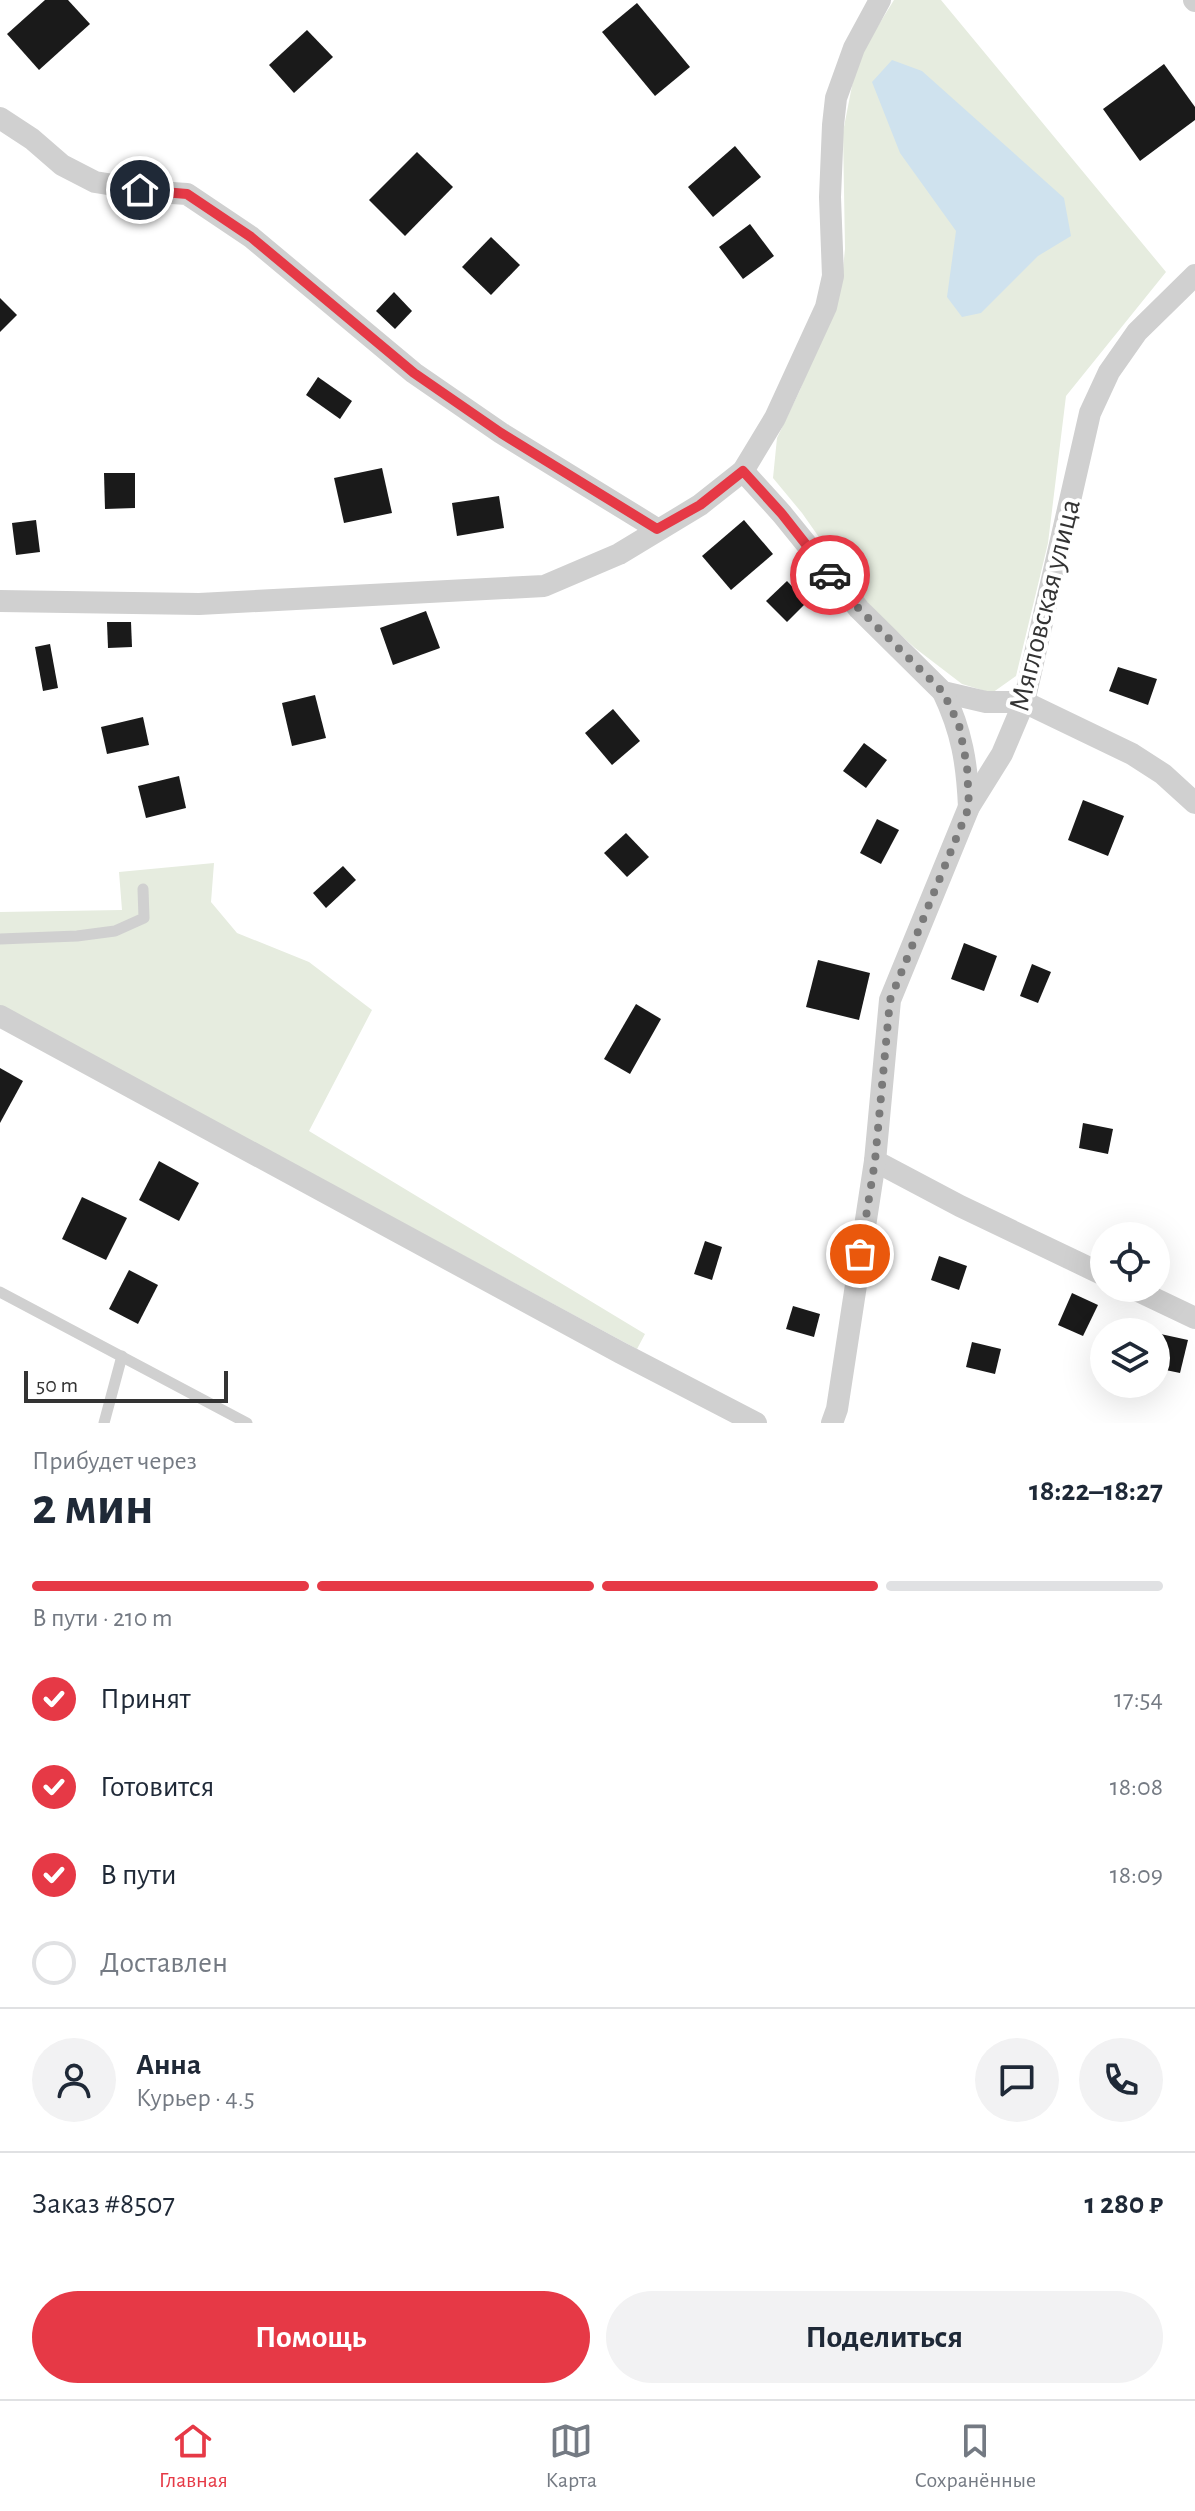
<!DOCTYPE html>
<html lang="ru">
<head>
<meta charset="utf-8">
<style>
	:root { --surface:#fff; --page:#f2f2f3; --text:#1f2937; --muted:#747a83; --line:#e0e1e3; --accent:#e63946 }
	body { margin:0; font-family:"Alegreya Sans",sans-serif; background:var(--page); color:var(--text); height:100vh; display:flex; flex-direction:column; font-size:30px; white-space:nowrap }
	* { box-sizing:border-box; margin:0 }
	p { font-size:26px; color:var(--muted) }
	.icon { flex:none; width:44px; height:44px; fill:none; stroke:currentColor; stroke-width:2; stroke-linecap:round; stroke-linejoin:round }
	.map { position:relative; height:1423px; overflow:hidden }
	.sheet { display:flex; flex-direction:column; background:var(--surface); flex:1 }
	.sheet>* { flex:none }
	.fabs { position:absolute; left:1090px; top:1222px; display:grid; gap:16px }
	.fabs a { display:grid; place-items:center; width:80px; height:80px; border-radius:50%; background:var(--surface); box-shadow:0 8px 32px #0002; font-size:40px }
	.scale { position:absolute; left:24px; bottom:20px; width:204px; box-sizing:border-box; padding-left:8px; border:4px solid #333; border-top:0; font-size:22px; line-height:28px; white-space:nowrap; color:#333; -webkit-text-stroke:6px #fff; paint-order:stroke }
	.pin { position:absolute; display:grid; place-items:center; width:68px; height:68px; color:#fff; margin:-34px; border:4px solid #fff; border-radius:50%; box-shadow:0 2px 8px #0007 }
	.courier { position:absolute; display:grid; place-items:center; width:80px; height:80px; margin:-40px; border:6px solid #e63946; border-radius:50%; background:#fff; color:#222; box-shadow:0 2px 10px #0007 }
	.head em { font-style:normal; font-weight:700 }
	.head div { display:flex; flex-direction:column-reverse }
	.head { display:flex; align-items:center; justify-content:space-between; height:136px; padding:0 32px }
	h1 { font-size:52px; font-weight:700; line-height:60px }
	.bar { display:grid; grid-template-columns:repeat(4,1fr); gap:12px 8px; align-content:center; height:96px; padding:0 32px }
	.bar i { height:10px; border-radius:6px; background:var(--line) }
	.bar .on { background:var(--accent) }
	.bar p { grid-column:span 4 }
	.line { display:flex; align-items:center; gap:20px; padding:0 32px; border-top:2px solid var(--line) }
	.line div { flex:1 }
	.round { display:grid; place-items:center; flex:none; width:84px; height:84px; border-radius:42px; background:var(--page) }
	ol { padding:0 32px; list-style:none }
	li { display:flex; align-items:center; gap:24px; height:88px }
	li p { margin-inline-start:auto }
	li .icon { padding:8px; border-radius:50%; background:var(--accent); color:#fff; stroke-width:4 }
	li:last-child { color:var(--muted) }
	li i { width:44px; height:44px; border:4px solid var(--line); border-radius:50% }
	.primary-button { display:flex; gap:16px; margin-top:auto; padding:16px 32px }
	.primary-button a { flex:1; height:92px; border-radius:48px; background:var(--accent); color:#fff; font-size:32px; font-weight:700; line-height:92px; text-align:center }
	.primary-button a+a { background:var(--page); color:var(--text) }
	.tab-bar { display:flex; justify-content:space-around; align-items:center; height:112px; border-top:2px solid var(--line); background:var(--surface); font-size:22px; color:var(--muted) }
	.tab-bar a { display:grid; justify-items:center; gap:4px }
	.tab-bar .on { color:var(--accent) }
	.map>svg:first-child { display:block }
	.green { fill:#e6ecdf }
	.water { fill:#cfe2ee }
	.building { fill:#1a1a1a }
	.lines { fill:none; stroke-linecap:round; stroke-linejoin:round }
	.lane { stroke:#d0d0d0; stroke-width:11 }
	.street { stroke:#d0d0d0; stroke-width:22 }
	.done { stroke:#7a7a7a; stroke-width:8; stroke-dasharray:0 14.4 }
	.route { stroke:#e63946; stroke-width:10 }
	.labels { text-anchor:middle; stroke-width:8; stroke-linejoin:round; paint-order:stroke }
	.street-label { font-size:30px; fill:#333; stroke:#fff }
</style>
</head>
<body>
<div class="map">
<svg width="1195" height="1423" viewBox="0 0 1195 1423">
	<rect width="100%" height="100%" fill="#fff"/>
	<!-- green -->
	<g class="green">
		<polygon points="894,0 941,0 1166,272 1066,396 1048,543 1016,676 992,693 962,684 915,648 883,619 859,594 802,513 773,478 777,438 800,390 842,279 845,249 843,132 857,60"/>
		<polygon points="214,863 211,902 237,933 309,962 372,1010 309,1131 645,1334 637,1349 0,1006 0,912 122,910 119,872"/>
	</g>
	<!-- water -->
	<polygon class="water" points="892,60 922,71 1064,198 1071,236 1038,256 981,313 962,317 947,297 956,231 900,153 872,82"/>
	<!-- building -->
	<g class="building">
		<polygon points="45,0 68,0 90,24 39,70 7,34"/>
		<polygon points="637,3 690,67 655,96 602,32"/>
		<polygon points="307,30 333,57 294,93 269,65"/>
		<polygon points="1164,64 1195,107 1195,120 1140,161 1103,109"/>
		<polygon points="735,146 761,177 713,217 688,187"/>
		<polygon points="417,152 453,187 405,236 369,200"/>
		<polygon points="750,224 774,256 743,279 719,247"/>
		<polygon points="491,237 520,265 491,295 462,267"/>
		<polygon points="394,292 412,311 395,329 376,311"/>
		<polygon points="0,298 17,315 0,332"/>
		<polygon points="318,377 352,401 340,419 306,395"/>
		<polygon points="382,468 392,513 344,523 334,478"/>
		<polygon points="104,473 135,473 135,508 105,509"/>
		<polygon points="499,496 504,528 457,536 452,503"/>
		<polygon points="36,520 40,552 16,555 12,523"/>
		<polygon points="744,520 773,554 731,590 702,556"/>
		<polygon points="787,581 807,602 787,622 766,601"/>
		<polygon points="426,611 440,648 393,665 380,628"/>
		<polygon points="107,622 131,622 132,647 108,648"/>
		<polygon points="50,644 58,688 43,691 35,647"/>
		<polygon points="1118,667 1157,679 1148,705 1109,691"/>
		<polygon points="315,695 326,738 292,746 282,703"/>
		<polygon points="613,709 640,741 612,765 585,733"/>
		<polygon points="143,717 149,745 107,754 101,727"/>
		<polygon points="864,743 887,760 866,788 843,771"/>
		<polygon points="179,776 186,808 146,818 138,786"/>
		<polygon points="1083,800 1124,816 1108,856 1068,840"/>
		<polygon points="877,819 899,830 881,864 860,853"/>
		<polygon points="626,833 649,857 627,877 604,853"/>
		<polygon points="343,866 356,880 326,908 313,893"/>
		<polygon points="964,943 997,956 984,991 951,979"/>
		<polygon points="818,960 870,973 859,1020 806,1007"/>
		<polygon points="1032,964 1051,972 1038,1003 1020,996"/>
		<polygon points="636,1004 661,1019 630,1074 604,1059"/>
		<polygon points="0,1068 23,1081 0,1123"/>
		<polygon points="1083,1123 1113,1129 1108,1154 1079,1148"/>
		<polygon points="159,1161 199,1183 179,1221 139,1200"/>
		<polygon points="82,1197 127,1218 106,1260 62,1239"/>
		<polygon points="705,1241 722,1247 712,1280 694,1274"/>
		<polygon points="939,1256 967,1266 959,1290 931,1280"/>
		<polygon points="129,1270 158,1285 138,1324 109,1309"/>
		<polygon points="1072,1293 1098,1305 1083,1336 1058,1325"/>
		<polygon points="793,1306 820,1314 814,1337 786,1329"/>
		<polygon points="1156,1333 1188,1340 1180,1373 1156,1368"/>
		<polygon points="972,1342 1001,1349 995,1374 966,1367"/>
	</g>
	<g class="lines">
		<!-- lane -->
		<g class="lane">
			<polyline points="0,939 77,936 115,931 144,918 143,889"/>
			<polyline points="0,1292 247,1423"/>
			<polyline points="104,1423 122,1356"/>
		</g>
		<!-- street -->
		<g class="street">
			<polyline points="1194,0 1195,1"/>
			<polyline points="0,118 32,139 62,165 95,182 157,192 187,194 251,237 414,373 501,433 657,529"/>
			<polyline points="743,471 782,514 859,609 943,692 986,702 1024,702 1132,754 1163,774 1195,803"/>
			<polyline points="0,601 199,604 544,586 619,554 700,505 743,471 775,418 826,307 833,276 830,197 833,125 836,98 854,48 880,0"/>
			<path d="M943 692C962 732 967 763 969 807"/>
			<polyline points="0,1016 621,1353 756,1423"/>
			<polyline points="875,1161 960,1206 1104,1275"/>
			<polyline points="1132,1288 1195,1318"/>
			<polyline points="832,1423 837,1409 875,1161 890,1000 969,807 1002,754 1024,702 1090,413 1109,372 1137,332 1195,275"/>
		</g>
	</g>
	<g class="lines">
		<!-- done -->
		<polyline class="done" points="830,575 859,609 943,692 959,725 967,766 969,807 890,1000 875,1161 860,1254"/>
		<!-- route -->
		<polyline class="route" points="140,190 187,194 251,237 414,373 501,433 657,529 700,505 743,471 782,514 830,575"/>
	</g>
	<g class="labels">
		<!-- street labels -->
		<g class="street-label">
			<text transform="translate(1044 605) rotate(-76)" y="10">Мягловская улица</text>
		</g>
	</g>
</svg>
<div class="fabs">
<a><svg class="icon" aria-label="locate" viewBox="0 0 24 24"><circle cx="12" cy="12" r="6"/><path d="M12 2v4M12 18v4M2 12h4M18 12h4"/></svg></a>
<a><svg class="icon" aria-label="layers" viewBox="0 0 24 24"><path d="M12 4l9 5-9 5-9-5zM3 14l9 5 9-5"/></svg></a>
</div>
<div class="scale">50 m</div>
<div class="pin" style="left:860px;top:1254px;background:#ea580c"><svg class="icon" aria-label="bag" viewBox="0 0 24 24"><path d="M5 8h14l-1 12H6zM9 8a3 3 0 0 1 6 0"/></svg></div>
<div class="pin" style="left:140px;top:190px;background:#1f2937"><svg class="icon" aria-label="home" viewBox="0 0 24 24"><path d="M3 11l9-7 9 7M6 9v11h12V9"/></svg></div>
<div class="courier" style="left:830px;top:575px"><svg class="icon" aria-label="car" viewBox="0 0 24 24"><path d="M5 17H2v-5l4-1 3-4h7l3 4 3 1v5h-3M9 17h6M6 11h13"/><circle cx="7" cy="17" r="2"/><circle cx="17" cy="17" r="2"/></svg></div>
</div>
<section class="sheet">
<div class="head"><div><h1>2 мин</h1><p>Прибудет через</p></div><em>18:22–18:27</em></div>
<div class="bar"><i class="on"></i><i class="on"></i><i class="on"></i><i></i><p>В пути · 210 m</p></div>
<ol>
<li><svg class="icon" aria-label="check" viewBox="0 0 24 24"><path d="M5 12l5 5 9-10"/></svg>Принят<p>17:54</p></li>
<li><svg class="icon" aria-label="check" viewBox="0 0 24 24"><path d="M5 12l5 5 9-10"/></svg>Готовится<p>18:08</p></li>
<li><svg class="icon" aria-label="check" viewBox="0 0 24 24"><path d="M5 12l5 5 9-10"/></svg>В пути<p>18:09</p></li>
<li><i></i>Доставлен</li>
</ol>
<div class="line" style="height:144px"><a class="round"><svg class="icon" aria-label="person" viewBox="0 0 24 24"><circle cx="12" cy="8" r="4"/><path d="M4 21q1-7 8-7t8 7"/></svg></a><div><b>Анна</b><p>Курьер · 4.5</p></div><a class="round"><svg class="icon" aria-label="chat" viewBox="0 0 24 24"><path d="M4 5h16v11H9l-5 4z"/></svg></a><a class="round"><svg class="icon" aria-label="phone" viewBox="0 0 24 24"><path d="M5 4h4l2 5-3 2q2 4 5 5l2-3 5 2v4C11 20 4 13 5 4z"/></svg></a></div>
<div class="line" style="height:104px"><div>Заказ #8507</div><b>1 280 ₽</b></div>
<div class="primary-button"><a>Помощь</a><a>Поделиться</a></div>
</section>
<nav class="tab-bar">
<a class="on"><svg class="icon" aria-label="home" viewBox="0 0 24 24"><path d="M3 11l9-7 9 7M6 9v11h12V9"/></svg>Главная</a>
<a><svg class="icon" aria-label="map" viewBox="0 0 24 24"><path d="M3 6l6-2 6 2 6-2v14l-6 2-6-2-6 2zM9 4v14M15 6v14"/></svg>Карта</a>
<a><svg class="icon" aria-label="saved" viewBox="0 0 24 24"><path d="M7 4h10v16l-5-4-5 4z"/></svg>Сохранённые</a>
</nav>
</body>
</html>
